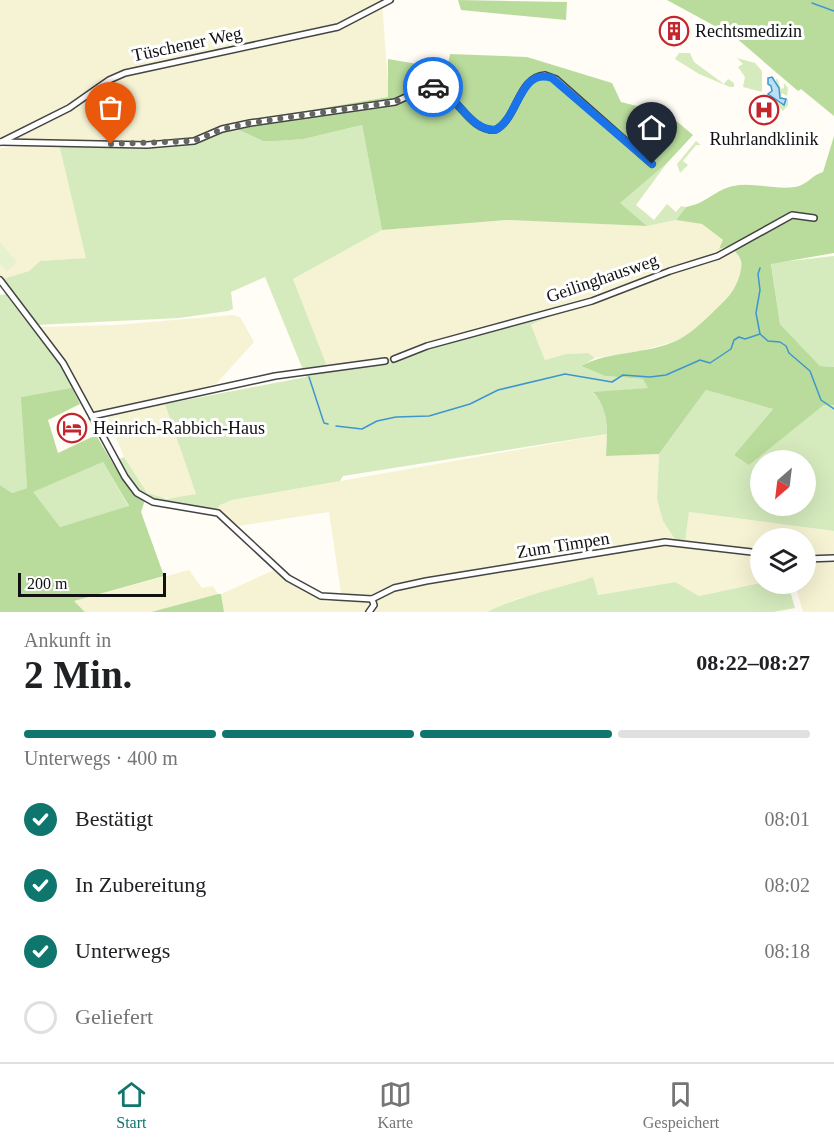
<!DOCTYPE html>
<html lang="de">
<head>
<meta charset="utf-8">
<style>
	:root { --surface:#fff; --page:#f2f2f2; --text:#202124; --muted:#757577; --line:#e0e0e0; --accent:#0f766e }
	body { margin:0; font-family:Georgia,serif; background:var(--page); color:var(--text); height:100vh; display:flex; flex-direction:column; font-size:22px; white-space:nowrap }
	* { box-sizing:border-box; margin:0 }
	p { font-size:20px; color:var(--muted) }
	.icon { flex:none; width:33px; height:33px; fill:none; stroke:currentColor; stroke-width:2; stroke-linecap:round; stroke-linejoin:round }
	.map { position:relative; height:612px; overflow:hidden }
	.side { display:flex; flex-direction:column; background:var(--surface); flex:1 }
	.side>* { flex:none }
	.needle { width:39px; rotate:208deg }
	.controls { position:absolute; left:750px; top:450px; display:grid; gap:12px }
	.controls a { display:grid; place-items:center; width:66px; height:66px; border-radius:50%; background:var(--surface); box-shadow:0 6px 24px #0002; font-size:30px }
	.scale { position:absolute; left:18px; bottom:15px; width:148px; box-sizing:border-box; padding-left:6px; border:3px solid #111; border-top:0; font-size:16px; line-height:21px; white-space:nowrap; color:#111; -webkit-text-stroke:4px #fff; paint-order:stroke }
	.pin { position:absolute; display:grid; place-items:center; width:51px; height:51px; color:#fff; margin:-62px -26px; border-radius:50% 50% 50% 0; rotate:-45deg; box-shadow:0 0 6px #0007 }
	.pin .icon { rotate:45deg }
	.courier { position:absolute; display:grid; place-items:center; width:60px; height:60px; margin:-30px; border:4px solid #1a73e8; border-radius:50%; background:#fff; color:#222; box-shadow:0 2px 8px #0007 }
	.head em { font-style:normal; font-weight:800 }
	.head div { display:flex; flex-direction:column-reverse }
	.head { display:flex; align-items:center; justify-content:space-between; height:102px; padding:0 24px }
	h1 { font-size:39px; font-weight:800; line-height:45px }
	.bar { display:grid; grid-template-columns:repeat(4,1fr); gap:9px 6px; align-content:center; height:72px; padding:0 24px }
	.bar i { height:8px; border-radius:4px; background:var(--line) }
	.bar .on { background:var(--accent) }
	.bar p { grid-column:span 4 }
	ol { padding:0 24px; list-style:none }
	li { display:flex; align-items:center; gap:18px; height:66px }
	li p { margin-inline-start:auto }
	li .icon { padding:6px; border-radius:50%; background:var(--accent); color:#fff; stroke-width:4 }
	li:last-child { color:var(--muted) }
	li i { width:33px; height:33px; border:3px solid var(--line); border-radius:50% }
	.dock { display:flex; justify-content:space-around; align-items:center; height:84px; border-top:2px solid var(--line); background:var(--surface); font-size:16px; color:var(--muted) }
	.dock a { display:grid; justify-items:center; gap:3px }
	.dock .on { color:var(--accent) }
	.map>svg:first-child { display:block }
	.farmland { fill:#f6f3d4 }
	.green { fill:#d5ebbd; fill-rule:evenodd }
	.forest { fill:#b9dc9c; fill-rule:evenodd }
	.pitch { fill:#e6f2cf }
	.water { fill:#b9e0f7; stroke:#3f96cf; stroke-width:1.5 }
	.lines { fill:none; stroke-linecap:round; stroke-linejoin:round }
	.stream { stroke:#3f96cf; stroke-width:1.5 }
	.street-casing { stroke:#444; stroke-width:8 }
	.street { stroke:#fff; stroke-width:5 }
	.done { stroke:#646461; stroke-width:6; stroke-dasharray:0 10.8 }
	.route { stroke:#1a73e8; stroke-width:8 }
	.labels { text-anchor:middle; stroke-width:6; stroke-linejoin:round; paint-order:stroke }
	.poi-label { font-size:18px; fill:#111; stroke:#fff; text-anchor:start }
	.street-label { font-size:18px; fill:#111; stroke:#fff }
</style>
</head>
<body>
<div class="map">
<svg width="834" height="612" viewBox="0 0 834 612">
	<rect width="100%" height="100%" fill="#fffdf5"/>
	<!-- farmland -->
	<g class="farmland">
		<polygon points="0,0 385,0 382,2 389,97 252,120 198,138 147,144 0,142"/>
		<polygon points="59,144 87,258 40,261 29,271 3,279 0,276 0,148"/>
		<polygon points="506,220 647,226 676,220 702,224 724,241 719,248 729,245 742,257 744,263 732,295 696,330 676,341 640,351 595,358 588,353 566,354 545,360 531,325 539,322 399,357 327,366 293,279 382,230"/>
		<polygon points="233,315 240,317 254,342 216,384 92,415 61,355 39,327 114,325"/>
		<polygon points="165,400 196,494 176,499 158,497 143,491 124,457 107,416"/>
		<polygon points="607,434 606,456 659,454 657,499 685,543 689,512 834,531 834,612 803,612 795,584 806,584 806,538 760,538 760,583 699,596 674,582 597,595 593,577 544,593 518,598 487,612 224,612 221,594 274,570 301,588 326,602 342,600 329,512 238,526 217,510 220,505 232,500"/>
		<polygon points="189,570 202,588 213,586 218,594 151,612 85,612 74,601"/>
	</g>
	<!-- green -->
	<g class="green">
		<polygon points="679,53 690,53 694,62 724,84 728,79 734,83 734,87 730,87 699,74 675,59"/>
		<polygon points="737,58 755,63 762,71 762,92 743,87 745,77 738,67 743,64"/>
		<polygon points="777,78 781,89 784,88 784,83 788,88 787,96 782,93 781,97 788,99 788,105 783,111 769,96 782,105 779,89 775,83"/>
		<path d="M362 125 382 230 293 279 327 366 399 357 553 311 550 316 531 325 545 360 566 354 588 353 595 358 581 366 605 376 643 379 649 388 593 393C606 405 606 416 607 434L343 476 340 481 232 500 220 505 217 510C190 501 152 511 131 485 126 478 122 468 117 460L124 457 147 493 167 499 196 494 165 404 306 377 265 277 231 292 233 309 228 311 179 318 35 325 3 279 29 271 40 261 86 258 59 144 183 143 200 141 222 130H239L263 141H277L304 139Z"/>
		<polygon points="696,141 701,145 696,145 683,161 688,165 680,173 677,164"/>
		<polygon points="667,163 636,205 654,220 667,204 676,212 681,206 686,207 676,220 647,226 619,203"/>
		<polygon points="834,256 834,367 820,366 780,324 771,263"/>
		<polygon points="6,294 50,344 76,388 22,397 27,488 12,493 0,485 0,295"/>
		<path d="M706 390 773 409 734 455 749 464 824 405H834V531L689 512 685 543 677 542 663 521 657 499 659 454ZM760 460H806V506H760Z"/>
		<polygon points="103,462 129,507 60,527 32,492"/>
		<path d="M593 577 598 595 675 582 699 596 760 583 788 584 795 608 773 612H487C520 595 558 589 593 577Z"/>
	</g>
	<!-- forest -->
	<g class="forest">
		<polygon points="458,0 567,2 566,20 461,10"/>
		<polygon points="667,0 834,0 834,116 801,89 798,91 735,37"/>
		<polygon points="450,54 527,57 612,83 621,102 668,114 693,135 667,163 620,203 647,226 507,220 382,230 362,125 304,139 277,141 263,141 239,130 222,130 252,120 388,97 388,59 447,69"/>
		<path d="M834 136V253L771 264 780 324 820 366 834 367V405H824L749 465 734 455 773 409 706 390 659 454 606 456C607 432 610 410 593 392L648 388 643 379 605 376 581 366C610 350 647 355 678 340 691 333 699 325 710 315 722 303 732 296 738 280 744 262 743 258 729 246L719 249 723 240 702 224 676 220 686 207C705 204 717 189 733 186 754 182 775 190 795 187 807 185 812 175 823 172Z"/>
		<path d="M72 388 80 404 48 420 58 453 96 435 122 479 145 500 141 512 164 576 74 601 85 612H0V485L12 493 27 488 21 397ZM103 462 129 506 60 527 33 492Z"/>
		<polygon points="218,594 221,594 224,612 151,612"/>
	</g>
	<!-- pitch -->
	<polygon class="pitch" points="0,242 17,262 7,271 0,264"/>
	<!-- water -->
	<polygon class="water" points="772,77 779,88 780,98 786,99 784,105 768,94 772,91 771,86 768,84 768,78"/>
	<g class="lines">
		<!-- stream -->
		<g class="stream">
			<polyline points="812,3 834,11"/>
			<polyline points="760,268 758,274 760,290 756,313 760,334"/>
			<polyline points="309,377 324,423 328,424"/>
			<polyline points="336,426 362,429 377,421 396,417 429,416 470,404 498,390 565,374 612,382 623,375 650,377 666,375 700,360 710,363 731,349 734,340 739,337 745,339 760,334 768,341 780,342 786,346 789,353 810,371 821,400 834,409"/>
		</g>
		<!-- street casing -->
		<g class="street-casing">
			<g id="street">
				<path d="M1 142 147 145 194 141 222 129 250 123 395 102 428 87C457 88 466 131 495 130 518 119 517 77 545 75L556 79 652 164"/>
				<polyline points="1,142 69,108 109,80 125,73 338,27 390,0"/>
				<polyline points="0,280 63,363 125,477 137,493 153,502 218,513 288,578 321,596 372,599"/>
				<polyline points="394,359 427,346 592,301 670,271 718,256 792,215 814,218"/>
				<polyline points="92,416 275,376 385,361"/>
				<polyline points="806,559 834,558"/>
				<polyline points="372,599 394,588 426,581 665,542 760,553"/>
				<polyline points="369,612 374,605 372,599"/>
			</g>
		</g>
		<!-- street -->
		<use href="#street" class="street"/>
	</g>
	<g class="lines">
		<!-- done -->
		<polyline class="done" points="111,144 194,141 222,129 250,123 395,102 422,89 433,87"/>
		<!-- route -->
		<path class="route" d="M433 87C458 94 468 130 495 130 519 119 519 67 552 78L652 164"/>
	</g>
	<!-- icons -->
	<defs>
		<g id="building-ring" transform="scale(1.5)"><circle r="9.5" fill="#fff" stroke="#c4262e" stroke-width="1.5"/><path d="M-4-6H4V6H1V3H-1V6H-4ZM-2.5-4.3h1.7v1.8h-1.7ZM.8-4.3h1.7v1.8H.8ZM-2.5-1h1.7V.8h-1.7ZM.8-1h1.7V.8H.8Z" fill="#c4262e"/></g>
		<g id="hospital-ring" transform="scale(1.5)"><circle r="9.5" fill="#fff" stroke="#c4262e" stroke-width="1.5"/><path d="M-5-5h3v3.5h4V-5h3V5h-3V1.5h-4V5h-3Z" fill="#c4262e"/></g>
		<g id="hotel-ring" transform="scale(1.5)"><circle r="9.5" fill="#fff" stroke="#c4262e" stroke-width="1.5"/><path d="M-6-4.5h1.5V1H6V5H4.5V3h-9V5H-6ZM-4 0a1.8 1.8 0 1 1 3.6 0ZM.5 0V-2.5h3Q6-2.5 6 0Z" fill="#c4262e"/></g>
	</defs>
	<g fill-rule="evenodd">
		<use href="#building-ring" x="674" y="31"/>
		<use href="#hospital-ring" x="764" y="110"/>
		<use href="#hotel-ring" x="72" y="428"/>
	</g>
	<g class="labels">
		<!-- poi labels -->
		<g class="poi-label">
			<text x="695" y="37">Rechtsmedizin</text>
			<text x="764" y="145" text-anchor="middle">Ruhrlandklinik</text>
			<text x="93" y="434">Heinrich-Rabbich-Haus</text>
		</g>
		<!-- street labels -->
		<g class="street-label">
			<text transform="translate(187 44) rotate(-12)" y="6">Tüschener Weg</text>
			<text transform="translate(602 278) rotate(-19)" y="6">Geilinghausweg</text>
			<text transform="translate(563 545) rotate(-9)" y="6">Zum Timpen</text>
		</g>
	</g>
</svg>
<div class="controls">
<a><svg class="needle" viewBox="-14 -14 28 28"><path d="M0-13l5 13h-10z" fill="#e53935"/><path d="M0 13l5-13h-10z" fill="#757577"/></svg></a>
<a><svg class="icon" aria-label="layers" viewBox="0 0 24 24"><path d="M12 4l9 5-9 5-9-5zM3 14l9 5 9-5"/></svg></a>
</div>
<div class="scale">200 m</div>
<div class="pin" style="left:111px;top:144px;background:#ea580c"><svg class="icon" aria-label="bag" viewBox="0 0 24 24"><path d="M5 8h14l-1 12H6zM9 8a3 3 0 0 1 6 0"/></svg></div>
<div class="pin" style="left:652px;top:164px;background:#1f2937"><svg class="icon" aria-label="home" viewBox="0 0 24 24"><path d="M3 11l9-7 9 7M6 9v11h12V9"/></svg></div>
<div class="courier" style="left:433px;top:87px"><svg class="icon" aria-label="car" viewBox="0 0 24 24"><path d="M5 17H2v-5l4-1 3-4h7l3 4 3 1v5h-3M9 17h6M6 11h13"/><circle cx="7" cy="17" r="2"/><circle cx="17" cy="17" r="2"/></svg></div>
</div>
<section class="side">
<div class="head"><div><h1>2 Min.</h1><p>Ankunft in</p></div><em>08:22–08:27</em></div>
<div class="bar"><i class="on"></i><i class="on"></i><i class="on"></i><i></i><p>Unterwegs · 400 m</p></div>
<ol>
<li><svg class="icon" aria-label="check" viewBox="0 0 24 24"><path d="M5 12l5 5 9-10"/></svg>Bestätigt<p>08:01</p></li>
<li><svg class="icon" aria-label="check" viewBox="0 0 24 24"><path d="M5 12l5 5 9-10"/></svg>In Zubereitung<p>08:02</p></li>
<li><svg class="icon" aria-label="check" viewBox="0 0 24 24"><path d="M5 12l5 5 9-10"/></svg>Unterwegs<p>08:18</p></li>
<li><i></i>Geliefert</li>
</ol>
</section>
<nav class="dock">
<a class="on"><svg class="icon" aria-label="home" viewBox="0 0 24 24"><path d="M3 11l9-7 9 7M6 9v11h12V9"/></svg>Start</a>
<a><svg class="icon" aria-label="map" viewBox="0 0 24 24"><path d="M3 6l6-2 6 2 6-2v14l-6 2-6-2-6 2zM9 4v14M15 6v14"/></svg>Karte</a>
<a><svg class="icon" aria-label="saved" viewBox="0 0 24 24"><path d="M7 4h10v16l-5-4-5 4z"/></svg>Gespeichert</a>
</nav>
</body>
</html>
